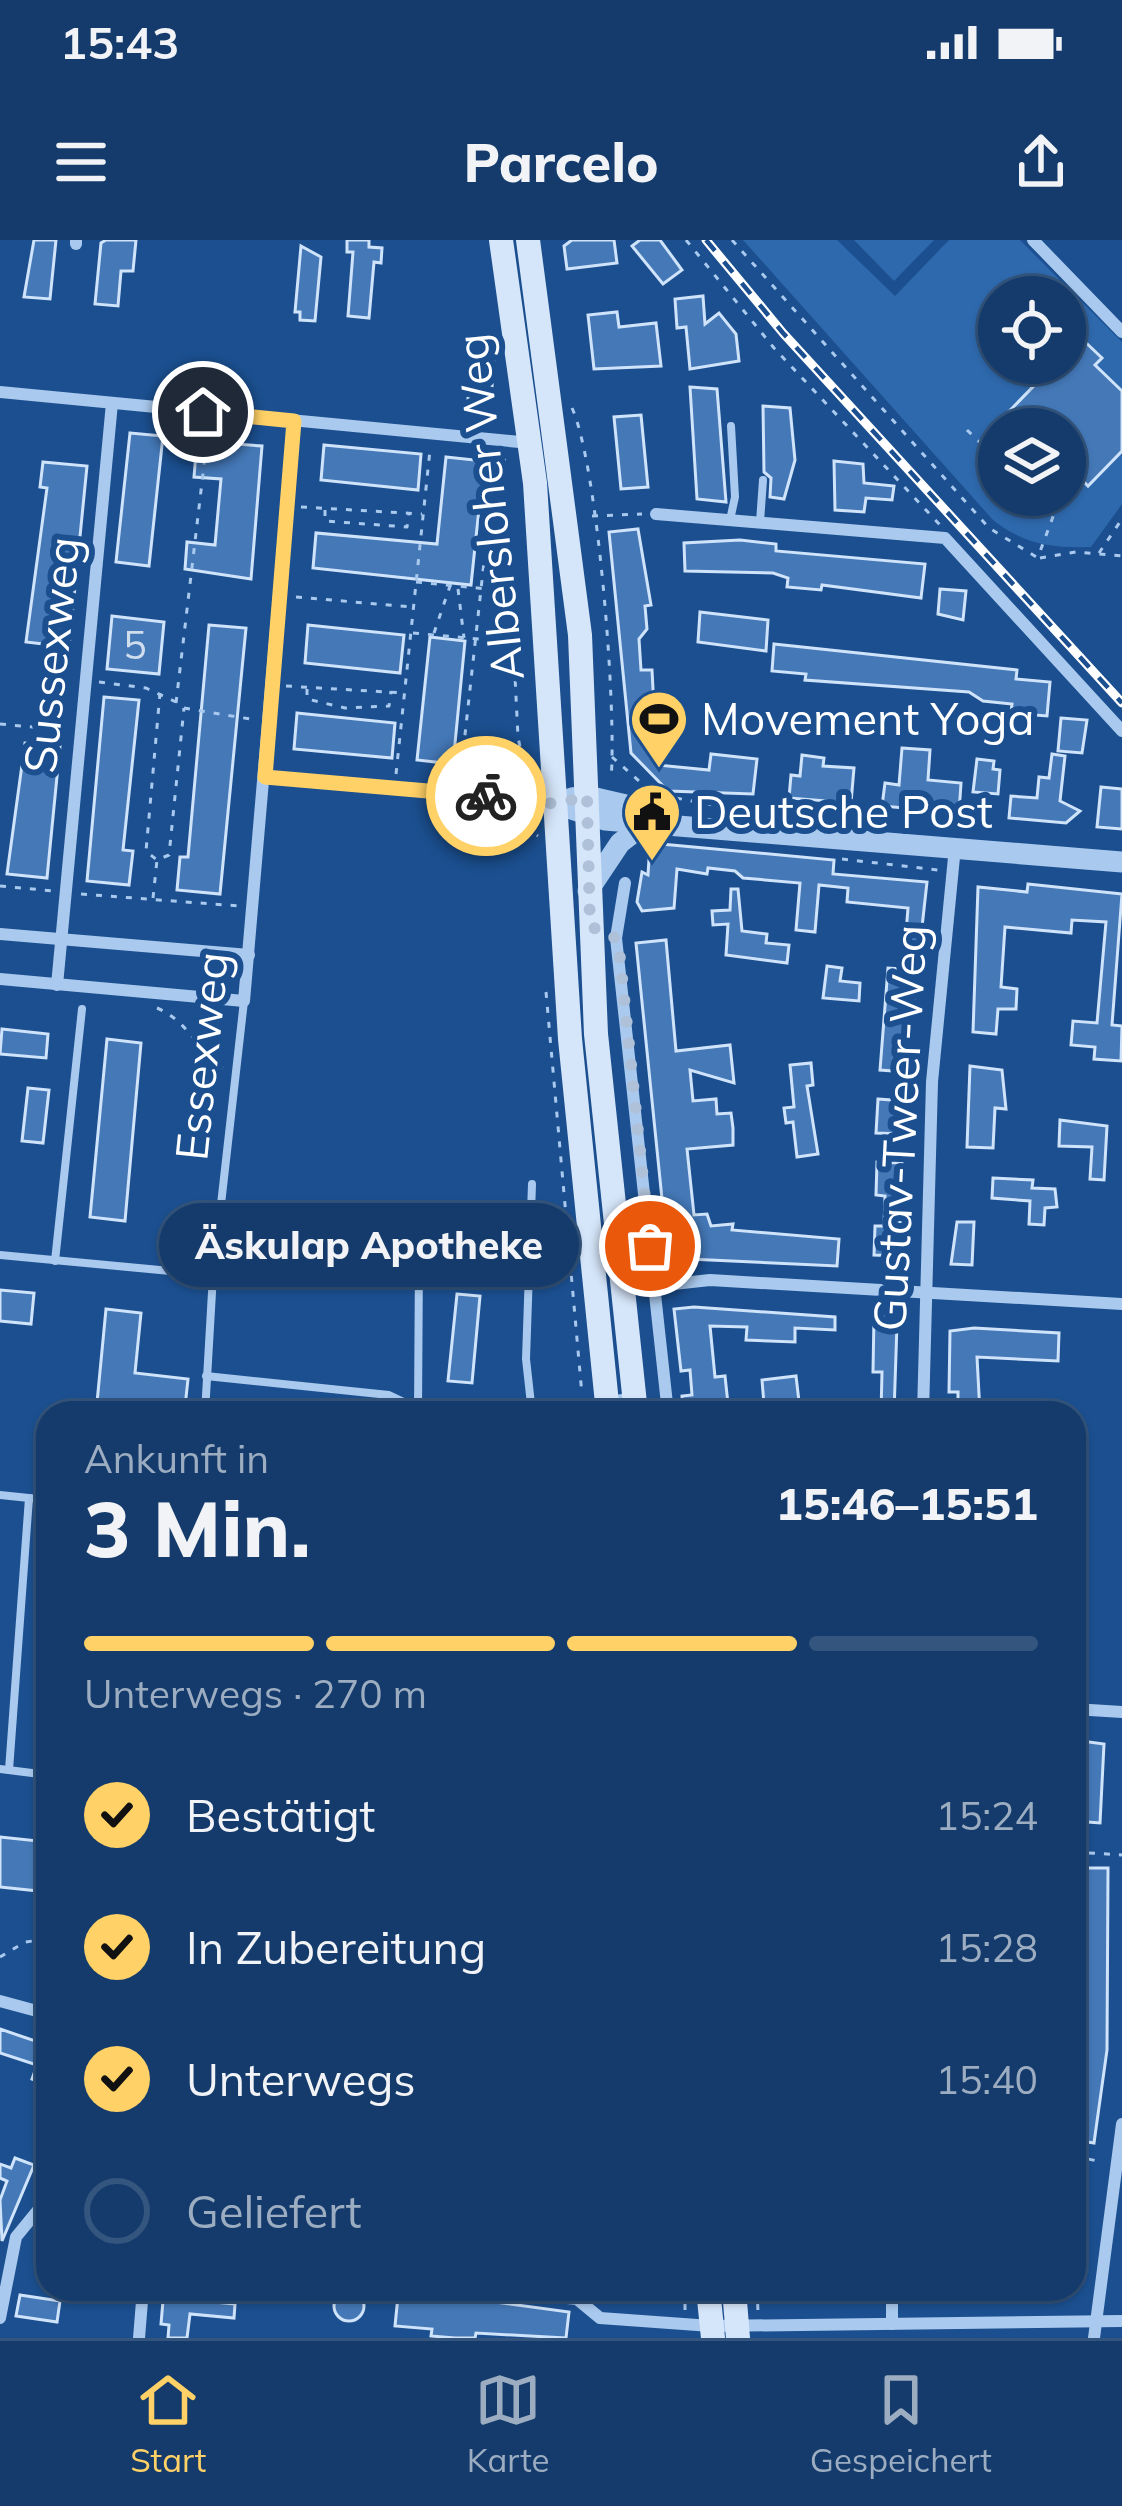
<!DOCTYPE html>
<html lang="de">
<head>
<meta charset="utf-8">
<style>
	:root { --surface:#143b6b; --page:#214673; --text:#f1f3f6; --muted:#9dadc1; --line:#33557e; --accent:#ffd166 }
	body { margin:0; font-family:Mulish,sans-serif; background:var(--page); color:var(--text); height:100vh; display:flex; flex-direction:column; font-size:45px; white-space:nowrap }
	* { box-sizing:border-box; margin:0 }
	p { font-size:39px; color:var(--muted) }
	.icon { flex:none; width:66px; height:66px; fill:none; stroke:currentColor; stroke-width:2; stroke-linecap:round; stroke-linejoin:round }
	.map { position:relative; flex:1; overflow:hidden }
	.panel { position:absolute; left:36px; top:1161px; width:1050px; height:900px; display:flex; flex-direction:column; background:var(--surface); border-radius:36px; box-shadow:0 3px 9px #0004,0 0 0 3px var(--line) }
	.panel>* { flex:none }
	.fabs { position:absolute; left:978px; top:36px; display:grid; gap:24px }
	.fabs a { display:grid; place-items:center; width:108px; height:108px; border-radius:50%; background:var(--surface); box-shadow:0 3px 9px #0004,0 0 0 3px var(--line); font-size:60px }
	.pin { position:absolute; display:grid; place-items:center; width:102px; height:102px; color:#fff; margin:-51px; border:6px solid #fff; border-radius:50%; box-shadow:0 3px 12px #0007 }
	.courier { position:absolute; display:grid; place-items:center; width:120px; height:120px; margin:-60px; border:9px solid #ffd166; border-radius:50%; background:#fff; color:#222; box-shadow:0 3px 15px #0007 }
	.bubble { position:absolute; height:84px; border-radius:42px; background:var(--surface); box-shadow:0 3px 9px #0004,0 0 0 3px var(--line); font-size:39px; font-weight:800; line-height:84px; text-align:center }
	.summary em { font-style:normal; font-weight:800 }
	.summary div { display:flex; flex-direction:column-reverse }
	.summary { display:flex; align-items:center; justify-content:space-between; height:204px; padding:0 48px }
	h1 { font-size:78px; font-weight:800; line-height:90px }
	.bar { display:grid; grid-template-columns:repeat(4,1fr); gap:18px 12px; align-content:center; height:144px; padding:0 48px }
	.bar i { height:15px; border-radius:9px; background:var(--line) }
	.bar .selected { background:var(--accent) }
	.bar p { grid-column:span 4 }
	ol { padding:0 48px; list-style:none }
	li { display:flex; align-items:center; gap:36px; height:132px }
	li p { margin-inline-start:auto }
	li .icon { padding:12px; border-radius:50%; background:var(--accent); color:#111; stroke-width:4 }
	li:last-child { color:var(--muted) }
	li i { width:66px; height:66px; border:6px solid var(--line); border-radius:50% }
	.status { display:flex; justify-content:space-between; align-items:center; height:84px; padding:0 60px; background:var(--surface); direction:ltr }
	.status svg { height:33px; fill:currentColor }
	header { display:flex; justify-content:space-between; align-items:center; height:156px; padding:0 48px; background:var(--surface); font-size:54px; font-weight:800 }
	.tab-bar { display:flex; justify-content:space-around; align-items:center; height:168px; border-top:3px solid var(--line); background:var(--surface); font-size:33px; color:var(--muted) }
	.tab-bar a { display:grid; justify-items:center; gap:6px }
	.tab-bar .selected { color:var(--accent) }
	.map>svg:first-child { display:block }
	.green { fill:#2e69ad; fill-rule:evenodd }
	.building { fill:#4478b7; stroke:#cfe3fa; stroke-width:3 }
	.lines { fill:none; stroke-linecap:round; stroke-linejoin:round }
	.path { stroke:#a9c9ee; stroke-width:3; stroke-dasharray:6 9; stroke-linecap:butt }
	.service { stroke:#a9c9ee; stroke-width:8 }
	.minor { stroke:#a9c9ee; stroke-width:12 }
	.tertiary { stroke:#a9c9ee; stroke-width:21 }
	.secondary { stroke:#d6e6fa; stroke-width:24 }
	.rail-casing { stroke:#fff; stroke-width:9 }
	.rail { stroke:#1b4f8f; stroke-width:4.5; stroke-dasharray:14; stroke-linecap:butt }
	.done { stroke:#afc1d8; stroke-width:12; stroke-dasharray:0 21.6 }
	.route { stroke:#ffd166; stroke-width:15 }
	.labels { text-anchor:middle; stroke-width:12; stroke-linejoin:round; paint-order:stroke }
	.number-label { font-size:39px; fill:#d0dded }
	.street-label { font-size:45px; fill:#fff; stroke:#1b4f8f }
	.poi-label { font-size:45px; fill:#fff; stroke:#1b4f8f; text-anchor:start }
</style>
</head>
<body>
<div class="status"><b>15:43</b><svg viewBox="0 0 49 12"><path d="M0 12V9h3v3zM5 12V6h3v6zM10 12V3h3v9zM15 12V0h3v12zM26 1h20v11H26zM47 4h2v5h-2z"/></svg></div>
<header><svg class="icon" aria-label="menu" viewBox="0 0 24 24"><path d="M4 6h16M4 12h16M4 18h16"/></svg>Parcelo<svg class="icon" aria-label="share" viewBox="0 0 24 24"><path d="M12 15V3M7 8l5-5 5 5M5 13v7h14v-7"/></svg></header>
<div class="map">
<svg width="1122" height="2098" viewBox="0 0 1122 2098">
	<rect width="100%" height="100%" fill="#1b4f8f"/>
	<!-- green -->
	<g class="green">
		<path d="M743 0H837L895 56 949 0H1020L1122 102V264L1091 307C1052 308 1025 305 993 280ZM999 57H1065V123H999ZM999 189H1065V255H999Z"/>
		<polygon points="854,0 934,0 894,41"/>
	</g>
	<!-- building -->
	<g class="building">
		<polygon points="34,0 56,0 50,59 24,57"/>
		<polygon points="106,0 136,0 133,31 121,31 118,66 95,64 101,3"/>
		<polygon points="347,0 369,0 369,7 382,8 381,23 374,22 369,78 348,76 353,12 347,12"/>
		<polygon points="572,0 614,0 617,23 567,29 564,6"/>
		<polygon points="640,0 660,0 682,30 663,44 632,6"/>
		<polygon points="301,6 321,17 315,81 300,80 300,72 295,72"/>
		<polygon points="703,56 705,84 719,73 736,94 739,121 690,129 686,87 677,88 675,59"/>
		<polygon points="617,72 619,87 656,83 661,126 594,129 588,75"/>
		<polygon points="1081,98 1102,118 1095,125 1122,151 1122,211 1088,246 1080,238 1065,253 1065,189 992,189 1056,123 1065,123 1065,114"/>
		<polygon points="472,114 494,117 491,161 468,159"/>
		<polygon points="690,147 717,149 726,262 697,259"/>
		<polygon points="763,166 790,168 795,220 784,259 770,257 771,238 764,232"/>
		<polygon points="641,175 648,247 621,249 614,177"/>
		<polygon points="130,193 163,196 149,326 116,322"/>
		<polygon points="197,201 262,206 251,339 185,329 187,302 215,305 221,239 194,237"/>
		<polygon points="324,205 421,214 418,250 321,240"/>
		<polygon points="446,217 484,221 471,345 313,328 316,293 437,304"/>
		<polygon points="834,221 863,224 864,243 894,246 892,260 866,258 864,272 835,270"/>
		<polygon points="43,222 87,226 69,407 26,402 47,248 40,247"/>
		<polygon points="638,289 651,365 645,366 647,389 639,399 641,430 652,430 657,525 709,530 711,514 757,519 753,554 668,551 631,513 609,292"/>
		<polygon points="740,300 776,304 776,311 925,324 921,358 822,345 821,350 787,347 788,338 773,333 685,331 684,303"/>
		<polygon points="940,349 966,351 963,380 938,374"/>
		<polygon points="700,372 768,380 766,411 698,402"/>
		<polygon points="112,376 164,382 159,434 107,429"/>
		<polygon points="209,385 246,388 220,654 177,650 180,617 188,617"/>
		<polygon points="308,385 404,395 400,433 305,423"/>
		<polygon points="430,397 465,401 453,524 417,520"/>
		<polygon points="774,404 1017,430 1016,439 1050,442 1047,476 1011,473 1012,464 983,461 969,452 805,440 806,434 772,431"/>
		<polygon points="104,457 139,460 123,610 133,611 129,645 87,641"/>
		<polygon points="297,473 395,483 392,518 294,509"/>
		<polygon points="1061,478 1087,480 1082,513 1058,511"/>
		<polygon points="25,503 60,506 47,638 7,634"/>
		<polygon points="902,508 930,510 928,540 961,543 959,573 882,566 885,543 899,545"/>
		<polygon points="1052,514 1065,516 1060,561 1080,571 1066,583 1009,578 1011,556 1037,558 1039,537 1049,538"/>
		<polygon points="802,515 824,518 823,526 854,528 851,563 789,558 791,535 800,536"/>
		<polygon points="977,519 994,521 993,529 1000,530 998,554 973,552"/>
		<polygon points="1101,547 1122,549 1122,589 1097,587"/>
		<polygon points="650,603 834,620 833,634 927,642 906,832 880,830 888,728 903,729 908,668 847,662 848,648 819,645 815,692 796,690 800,643 743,638 735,631 708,628 707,634 677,629 674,668 642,671 637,662 642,632 648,635"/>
		<polygon points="1028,644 1122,654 1112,785 1122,786 1121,821 1094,819 1095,807 1071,805 1073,781 1097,783 1106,682 1072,680 1071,693 1005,687 1001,747 1017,749 1016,769 998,769 996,794 973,792 978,647 1027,652"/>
		<polygon points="731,649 738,649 742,691 767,694 766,703 789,705 787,723 726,715 728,684 713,685 712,671 730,670"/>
		<polygon points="666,700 676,811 730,805 734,843 690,830 693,861 716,859 717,874 731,873 733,888 733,905 687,909 694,975 707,974 711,986 733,984 732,990 839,999 837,1026 668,1018 636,703"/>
		<polygon points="827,726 842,728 840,741 860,743 859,761 823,758"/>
		<polygon points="2,789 48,794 46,818 0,814"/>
		<polygon points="107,799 141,803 125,981 90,977"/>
		<polygon points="811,823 813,845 807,846 818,914 797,917 793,882 786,883 784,868 794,867 790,825"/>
		<polygon points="970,826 1002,830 1006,869 995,868 993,908 967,907"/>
		<polygon points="28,848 49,850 43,903 22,901"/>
		<polygon points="878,859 905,861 903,894 876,893"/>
		<polygon points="1060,880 1107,886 1104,940 1090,939 1092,907 1059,906"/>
		<polygon points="877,922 902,923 899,1016 874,1015 875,986 884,986 885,956 876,955"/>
		<polygon points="993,938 1033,940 1032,948 1055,949 1057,967 1045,968 1044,985 1029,984 1030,961 992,958"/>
		<polygon points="957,982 974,982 972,1025 951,1024"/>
		<polygon points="0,1050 34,1053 31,1084 0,1081"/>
		<polygon points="457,1054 480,1056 472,1143 448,1141"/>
		<polygon points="694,1067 835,1077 835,1090 795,1088 795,1102 746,1100 747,1087 710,1086 715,1137 725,1136 729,1173 683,1173 682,1156 692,1155 690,1130 681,1131 674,1069"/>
		<polygon points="106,1069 141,1073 135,1133 188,1139 185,1167 132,1161 131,1173 96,1173"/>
		<polygon points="874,1076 889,1077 888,1084 897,1084 894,1173 881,1173 882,1132 873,1132"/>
		<polygon points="974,1088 1059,1093 1058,1121 977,1117 980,1173 958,1173 958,1152 949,1152 950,1091"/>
		<polygon points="796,1136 800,1170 784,1172 783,1162 764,1164 762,1140"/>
		<polygon points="1074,1500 1104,1504 1100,1583 1074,1581"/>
		<polygon points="0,1597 48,1602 48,1652 0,1647"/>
		<polygon points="1074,1628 1108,1628 1107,1810 1094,1903 1074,1900 1074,1805 1077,1774 1083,1770 1085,1711 1074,1711"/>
		<polygon points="0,1789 44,1804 48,1800 48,1845 32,1839 37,1825 0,1813"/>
		<polygon points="15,1918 34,1925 2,2001 0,1960 7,1941 0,1938 0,1924 11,1928"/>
		<polygon points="164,2049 192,2049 191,2060 235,2064 234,2078 190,2074 187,2098 168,2098 169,2085 161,2084"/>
		<circle cx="349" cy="2066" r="15"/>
		<polygon points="435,2054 569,2072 566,2098 476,2093 475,2098 455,2098 431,2096 432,2089 395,2086 398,2056 435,2059"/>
		<polygon points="20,2055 60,2061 57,2082 16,2076"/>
	</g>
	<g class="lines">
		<!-- path -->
		<g class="path">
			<polyline points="686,0 774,108 940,285"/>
			<polyline points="732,0 989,288 1038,318"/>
			<polyline points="1019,140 1031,150"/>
			<path d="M572 168C598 225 617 472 611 539"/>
			<polyline points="967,190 999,221"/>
			<polyline points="504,216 518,497 528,546"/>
			<polyline points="1034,255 1054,274 1038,317"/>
			<polyline points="301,267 422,274"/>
			<polyline points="325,270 325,281 407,287 409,273"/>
			<polyline points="592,276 642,274"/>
			<polyline points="1099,313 1122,279"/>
			<polyline points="1040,318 1076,312 1122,316"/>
			<polyline points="416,342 508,351"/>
			<polyline points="458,349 464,398"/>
			<polyline points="296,357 412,367"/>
			<polyline points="413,393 511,402"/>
			<polyline points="434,393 450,346"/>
			<polyline points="99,442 146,448 176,462"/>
			<polyline points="286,446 404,453"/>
			<polyline points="307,449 307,459 345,468 389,466 391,451"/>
			<polyline points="160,453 146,611 157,620 169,615 184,468"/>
			<polyline points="176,463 208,191"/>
			<polyline points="184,468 256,480"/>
			<polyline points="0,484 64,490"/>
			<polyline points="612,517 649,550"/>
			<polyline points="396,534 430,210"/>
			<polyline points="460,540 494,231 504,231"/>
			<polyline points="488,543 532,526"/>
			<polyline points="676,558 749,572"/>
			<polyline points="487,569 491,579 522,586 538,596"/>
			<polyline points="842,619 938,630"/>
			<polyline points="0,646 54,651"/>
			<polyline points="81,654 239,666"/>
			<polyline points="153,658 157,620"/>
			<polyline points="546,752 582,1155"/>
			<path d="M157 768C191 782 203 820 223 828"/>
			<polyline points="1074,1612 1122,1615"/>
			<polyline points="0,1717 25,1702 48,1699"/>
			<polyline points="1074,1916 1102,1922"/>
			<polyline points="685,2049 685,2071"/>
			<polyline points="757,2049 758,2072"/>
		</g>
		<!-- service -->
		<g class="service">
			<polyline points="730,280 735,257 731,186"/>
			<polyline points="760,282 763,240"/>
			<polyline points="532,944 526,1119 532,1173"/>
			<path d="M220 980C271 987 385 975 419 1016L418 1173"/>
			<polyline points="0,1015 213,1035"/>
			<polyline points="55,1021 82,769"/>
			<polyline points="206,1136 389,1155 427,1173"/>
			<polyline points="205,1173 213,1035 244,761"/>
			<polyline points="540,1173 633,1156"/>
			<polyline points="0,1255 48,1260"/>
			<polyline points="0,1529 48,1535"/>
			<polyline points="9,1530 29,1258"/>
		</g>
		<!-- minor -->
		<g class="minor">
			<polyline points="76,0 76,4"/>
			<polyline points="1033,0 1122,92"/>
			<polyline points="0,152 530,203"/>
			<polyline points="656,274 945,298 1122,491"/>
			<polyline points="265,537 555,563"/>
			<polyline points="625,643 616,698 668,1173"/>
			<polyline points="0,694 249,715"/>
			<polyline points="0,739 244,761 294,181"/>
			<polyline points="57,745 112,163"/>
			<polyline points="655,1046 710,1040 1122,1064"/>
			<polyline points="923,1173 932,842 955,607"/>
			<polyline points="1074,1469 1122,1472"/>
			<polyline points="0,1761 48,1774"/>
			<polyline points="474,2049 577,2059 600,2078 711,2086 1122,2081"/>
			<polyline points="0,2078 16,1997 48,1958"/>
			<polyline points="892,2084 892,2049"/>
			<polyline points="139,2098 143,2049"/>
			<polyline points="1094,2098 1122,1884"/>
		</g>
		<!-- tertiary -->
		<g class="tertiary">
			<polyline points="572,558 587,556 665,574"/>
			<polyline points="556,564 605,580 1122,622"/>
			<polyline points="588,651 620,603 646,583"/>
		</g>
		<!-- secondary -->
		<g class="secondary">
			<polyline points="501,0 535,243 570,799 608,1173"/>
			<polyline points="528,0 580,395 596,794 636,1173"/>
			<polyline points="708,2049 713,2098"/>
			<polyline points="734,2049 738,2098"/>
		</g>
		<!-- rail casing -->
		<g class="rail-casing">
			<polyline id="rail" points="706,0 783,93 1122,463"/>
		</g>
		<!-- rail -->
		<use href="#rail" class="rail"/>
	</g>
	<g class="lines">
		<!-- done -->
		<polyline class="done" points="486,556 556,564 587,556 590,686 616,698 620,718 650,1006"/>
		<!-- route -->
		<polyline class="route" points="203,172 294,181 265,537 486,556"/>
	</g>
	<!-- icons -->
	<defs>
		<g id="stadium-pin" transform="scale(3)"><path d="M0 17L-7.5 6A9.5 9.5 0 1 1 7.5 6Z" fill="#ffd166" stroke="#1b4f8f"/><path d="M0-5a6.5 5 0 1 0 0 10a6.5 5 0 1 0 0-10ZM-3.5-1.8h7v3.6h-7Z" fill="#111"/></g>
		<g id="civic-pin" transform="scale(3)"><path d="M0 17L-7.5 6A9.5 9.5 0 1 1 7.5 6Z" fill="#ffd166" stroke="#1b4f8f"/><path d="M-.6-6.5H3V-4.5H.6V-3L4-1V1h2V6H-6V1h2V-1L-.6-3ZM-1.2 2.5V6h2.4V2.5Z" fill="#111"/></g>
	</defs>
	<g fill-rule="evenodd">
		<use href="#stadium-pin" x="659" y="479"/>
		<use href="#civic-pin" x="652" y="572"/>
	</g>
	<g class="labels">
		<!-- number labels -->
		<g class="number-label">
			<text x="135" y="419">5</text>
		</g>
		<!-- street labels -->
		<g class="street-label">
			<text transform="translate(490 267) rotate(-96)" y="16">Albersloher Weg</text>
			<text transform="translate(52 415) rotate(-84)" y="16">Sussexweg</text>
			<text transform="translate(202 816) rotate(-84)" y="16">Essexweg</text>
			<text transform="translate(900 888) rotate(-87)" y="16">Gustav-Tweer-Weg</text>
		</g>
		<!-- poi labels -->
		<g class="poi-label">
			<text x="701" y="495">Movement Yoga</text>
			<text x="694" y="588">Deutsche Post</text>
		</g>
	</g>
</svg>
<div class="fabs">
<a><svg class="icon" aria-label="locate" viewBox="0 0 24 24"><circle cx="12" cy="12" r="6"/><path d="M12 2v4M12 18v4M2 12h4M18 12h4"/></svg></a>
<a><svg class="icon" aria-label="layers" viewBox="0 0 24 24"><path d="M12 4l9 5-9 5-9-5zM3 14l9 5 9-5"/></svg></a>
</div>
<div class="pin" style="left:650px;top:1006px;background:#ea580c"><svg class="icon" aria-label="bag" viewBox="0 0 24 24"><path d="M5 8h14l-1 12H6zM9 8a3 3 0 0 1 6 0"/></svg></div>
<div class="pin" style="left:203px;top:172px;background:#1f2937"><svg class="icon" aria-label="home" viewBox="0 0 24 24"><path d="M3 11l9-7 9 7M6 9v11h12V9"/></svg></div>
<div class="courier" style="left:486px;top:556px"><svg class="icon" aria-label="bike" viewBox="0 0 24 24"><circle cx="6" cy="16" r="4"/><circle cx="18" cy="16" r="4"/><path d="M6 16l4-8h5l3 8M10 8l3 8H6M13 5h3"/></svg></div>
<div class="bubble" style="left:159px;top:963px;width:420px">Äskulap Apotheke</div>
<section class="panel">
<div class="summary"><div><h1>3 Min.</h1><p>Ankunft in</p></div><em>15:46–15:51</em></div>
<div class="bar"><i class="selected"></i><i class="selected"></i><i class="selected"></i><i></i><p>Unterwegs · 270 m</p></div>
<ol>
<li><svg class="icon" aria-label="check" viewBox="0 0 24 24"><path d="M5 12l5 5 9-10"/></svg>Bestätigt<p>15:24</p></li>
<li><svg class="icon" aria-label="check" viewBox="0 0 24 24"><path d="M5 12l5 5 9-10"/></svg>In Zubereitung<p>15:28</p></li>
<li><svg class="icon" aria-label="check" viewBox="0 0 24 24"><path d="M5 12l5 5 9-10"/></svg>Unterwegs<p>15:40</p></li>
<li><i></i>Geliefert</li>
</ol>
</section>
</div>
<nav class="tab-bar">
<a class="selected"><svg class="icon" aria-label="home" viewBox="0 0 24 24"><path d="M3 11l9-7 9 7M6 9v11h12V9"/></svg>Start</a>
<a><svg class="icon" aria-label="map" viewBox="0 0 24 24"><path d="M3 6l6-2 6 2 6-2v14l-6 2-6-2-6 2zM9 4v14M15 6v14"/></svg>Karte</a>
<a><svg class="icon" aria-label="saved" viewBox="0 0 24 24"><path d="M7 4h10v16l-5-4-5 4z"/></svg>Gespeichert</a>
</nav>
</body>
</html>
